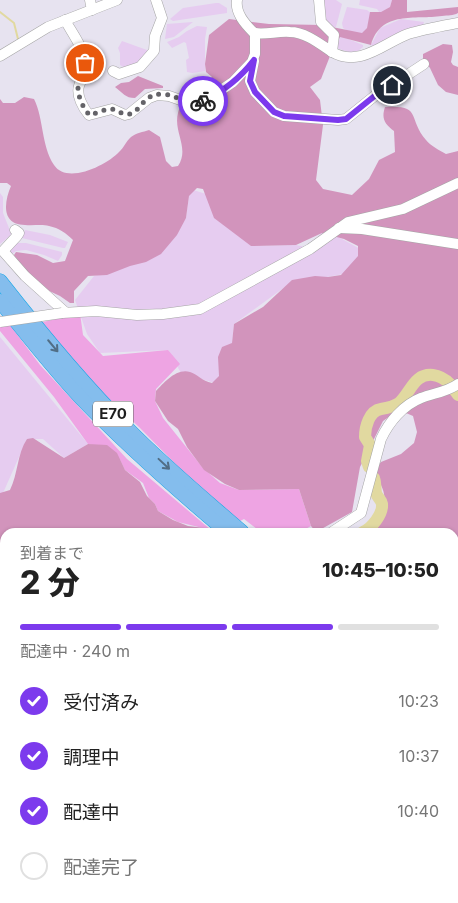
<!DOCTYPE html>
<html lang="ja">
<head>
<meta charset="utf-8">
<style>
	:root { --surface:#fff; --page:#f6f6f6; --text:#222; --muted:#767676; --line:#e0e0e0; --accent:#7c3aed }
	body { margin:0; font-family:Inter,"Noto Sans JP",sans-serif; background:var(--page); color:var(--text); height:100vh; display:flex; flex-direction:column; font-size:19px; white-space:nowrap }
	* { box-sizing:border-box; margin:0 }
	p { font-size:16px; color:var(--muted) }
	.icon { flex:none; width:28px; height:28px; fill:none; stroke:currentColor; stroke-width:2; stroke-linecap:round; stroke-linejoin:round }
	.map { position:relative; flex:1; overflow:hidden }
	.panel { position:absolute; left:0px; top:528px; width:459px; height:376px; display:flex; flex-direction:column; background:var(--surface); border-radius:15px 15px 0 0; box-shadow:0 1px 4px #0004 }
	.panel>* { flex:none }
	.pin { position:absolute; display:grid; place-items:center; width:42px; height:42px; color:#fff; margin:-21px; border:2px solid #fff; border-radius:50%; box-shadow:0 1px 5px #0007 }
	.courier { position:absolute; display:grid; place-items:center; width:50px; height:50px; margin:-25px; border:4px solid #7c3aed; border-radius:50%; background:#fff; color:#222; box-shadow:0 1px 6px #0007 }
	.summary em { font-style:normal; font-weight:800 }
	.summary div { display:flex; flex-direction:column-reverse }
	.summary { display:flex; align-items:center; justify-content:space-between; height:85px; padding:0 20px }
	h1 { font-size:32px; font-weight:800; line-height:38px }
	.bar { display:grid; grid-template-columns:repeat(4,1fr); gap:8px 5px; align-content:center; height:60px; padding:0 20px }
	.bar i { height:6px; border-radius:4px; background:var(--line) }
	.bar .on { background:var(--accent) }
	.bar p { grid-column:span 4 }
	ol { padding:0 20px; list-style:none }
	li { display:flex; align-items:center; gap:15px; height:55px }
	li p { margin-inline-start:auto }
	li .icon { padding:5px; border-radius:50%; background:var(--accent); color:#fff; stroke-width:4 }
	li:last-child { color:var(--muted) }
	li i { width:28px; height:28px; border:2px solid var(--line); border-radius:50% }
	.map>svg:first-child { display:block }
	.farmland { fill:#e6ccf0 }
	.grass { fill:#eea4e3 }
	.forest { fill:#d294bc }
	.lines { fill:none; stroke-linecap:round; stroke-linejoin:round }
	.stream { stroke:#e1d9a0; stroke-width:2 }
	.river { stroke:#e1d9a0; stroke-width:12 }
	.minor-casing { stroke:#a5a5a5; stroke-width:11 }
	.highway-casing { stroke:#16a8e7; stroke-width:15 }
	.minor { stroke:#fff; stroke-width:10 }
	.highway { stroke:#84bded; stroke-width:14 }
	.minor-bridge-casing { stroke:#a5a5a5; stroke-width:11; stroke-linecap:butt }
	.minor-bridge { stroke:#fff; stroke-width:10 }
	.oneway { stroke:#516e86 }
	.done { stroke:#646368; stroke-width:5; stroke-dasharray:0 9 }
	.route { stroke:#7c3aed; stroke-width:6 }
	.labels { text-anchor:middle; stroke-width:4.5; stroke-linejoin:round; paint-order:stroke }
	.shield { fill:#fff; stroke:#626262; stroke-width:1 }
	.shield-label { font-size:15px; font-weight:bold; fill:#1e1e1e }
</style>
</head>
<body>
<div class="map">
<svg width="458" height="903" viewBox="0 0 458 903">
	<rect width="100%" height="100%" fill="#e7e3f0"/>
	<!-- farmland -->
	<g class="farmland">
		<polygon points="322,0 336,0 342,4 336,27 329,27 325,23"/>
		<polygon points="360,0 392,0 390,7 380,13 377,9 359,5"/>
		<polygon points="216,3 219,3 227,8 227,13 173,21 170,19 183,8"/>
		<polygon points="347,7 367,10 371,13 367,28 362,34 350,32 343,28 342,23"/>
		<polygon points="401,19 424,22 423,25 375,48 371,45 380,28"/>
		<polygon points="193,22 174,37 165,39 167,24"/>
		<polygon points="197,26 207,27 205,39 205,71 192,73 187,72 186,60 189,58 186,43 184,42 172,48 167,42 179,37 187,31"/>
		<polygon points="341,36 363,45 363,47 358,51 349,52 336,48 338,39"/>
		<polygon points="122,41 147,50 148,53 140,64 123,67 120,65 120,53 118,48"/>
		<polygon points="190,189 206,194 251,246 296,245 310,248 324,229 362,250 354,272 289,284 234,324 232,343 219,376 218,384 181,373 168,350 100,353 87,334 75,300 94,276 151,259 186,218"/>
		<polygon points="0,193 3,197 3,213 11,233 10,236 0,244"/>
		<polygon points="25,230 50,235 68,242 65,248 63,248 22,238"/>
		<polygon points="15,243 26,243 62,252 62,255 58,261 44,255 26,250 16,251 12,254 7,249"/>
		<polygon points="0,337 88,444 64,458 43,439 27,439 3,493 0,493"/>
	</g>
	<!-- grass -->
	<g class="grass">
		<polygon points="80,313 83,335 103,356 168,350 180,364 156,389 155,401 163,418 203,468 220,483 239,490 299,489 311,526 300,532 261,532 244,519 238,522 205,494 139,427 100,391 39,323"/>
		<polygon points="10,325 40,365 127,459 211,530 178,522 158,511 155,504 149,498 143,483 125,470 120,460 104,448 88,444 54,397 0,331 0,327"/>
	</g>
	<!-- forest -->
	<g class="forest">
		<path d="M392 0H407V12L458 7V13C453 16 448 15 442 16 415 20 381 10 371 45L340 37 332 51 321 79 310 87 320 100 323 125 316 180 323 189 352 195 369 179 379 160 395 152 394 131C385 124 381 119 385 107 423 105 407 118 426 140 431 146 439 150 446 154L458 151V656L454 654V532H374C383 523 387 507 384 494 383 487 377 478 374 471L381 462 401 454 414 443 417 432 413 416 399 410 383 421 360 467 352 512 316 532 311 526 299 489 239 490 225 484 204 470 187 447 178 429 168 421 155 401 156 391C164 383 176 368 190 372 197 374 202 381 212 383L219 376 218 357 222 347 232 343 234 324 263 307 292 280 315 276 328 277 341 275 358 256V246L344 239 322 233 296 245 251 246 214 218 203 189 197 188 189 196 186 218 177 235 161 254 146 262 130 266 107 275 88 276 74 291V303H70L60 296 45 289 16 261 14 255 16 252 37 255 53 263 65 261 73 240C66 233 59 228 49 226 42 224 33 226 25 225 1 225 4 202 11 186L7 183H0V99L3 103H15L24 97 34 99C44 119 41 145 54 165 67 185 107 165 119 152 124 148 126 141 131 137 136 133 143 132 149 130L160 137 166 161 172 167 178 166C190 148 173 132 178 113 181 101 188 101 197 95 203 91 207 82 212 77L206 72 205 64 209 35 229 19 269 24 322 25 362 33 367 28 370 12H381L390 7Z"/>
		<polygon points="443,44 452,45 453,52 451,62 453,65 458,67 458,95 446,92 438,85 430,68 423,59 423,54"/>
		<path d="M138 76 163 86V88L145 89 135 98C125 98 123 93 115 87L121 83 129 82Z"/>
		<path d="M33 438 64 458 88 444 107 445 117 453 125 470 140 482 147 496 155 504 158 511 173 520 188 526 204 528 212 532H5V899H216L215 903H0V493L10 490C18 474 17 454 27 439Z"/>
		<polygon points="454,689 458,691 458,903 376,903 371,899 454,899"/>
	</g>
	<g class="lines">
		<!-- stream -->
		<polyline class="stream" points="0,12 14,23 18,39"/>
		<!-- river -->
		<g class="river">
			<polyline points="455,391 458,395"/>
			<path d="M369 467 367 461 370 445 365 437C365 427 369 411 381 409 387 408 393 407 399 403 411 392 414 373 433 375 441 376 445 379 450 384"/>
			<path d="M363 532C372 528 383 514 382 504 381 499 377 497 376 493 375 488 376 483 374 478"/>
			<polyline points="0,757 5,760"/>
		</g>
		<!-- minor casing -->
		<g class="minor-casing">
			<g id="minor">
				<polyline points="90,0 92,10"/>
				<path d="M237 0C235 13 245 24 254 33 266 35 277 31 290 32 305 32 320 44 332 52"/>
				<path d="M319 0 321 22 334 35 332 52C360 68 384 43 408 34 424 29 442 26 458 23"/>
				<path d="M65 20C72 33 84 48 85 63 86 73 82 77 79 86 76 95 83 108 89 115L112 109 125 115 129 114 149 98 157 95 169 96 192 104 198 103 211 97 233 82 252 62 255 54V33"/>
				<polyline points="0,56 48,27 117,0"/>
				<polyline points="254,61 250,81 255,92 274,112 284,116 338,120 346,119 387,86 392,85 424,64"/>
				<polyline points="113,71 119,74 140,67 154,51 155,36 162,18 156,0"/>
				<polyline points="339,228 362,229 458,244"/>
				<polyline points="15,230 19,233 17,236 3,251 25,276 65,312"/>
				<polyline points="62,313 96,311 137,315 163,314 200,309 310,249 348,222 403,209 458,183"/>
				<path d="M332 532 361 513 381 439C389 422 403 405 421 398 434 393 447 392 458 384"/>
				<polyline points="0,788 5,789"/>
				<polyline points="217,899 221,903"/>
			</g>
		</g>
		<!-- highway casing -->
		<g class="highway-casing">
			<g id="highway">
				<path d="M0 281C40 332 81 382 127 428 163 465 203 498 242 532"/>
				<path d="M0 301C26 334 52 367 81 398 127 446 176 489 227 532"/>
				<polyline points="454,672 458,674"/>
				<polyline points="454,683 458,685"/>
			</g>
		</g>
		<!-- minor -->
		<use href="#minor" class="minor"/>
		<!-- highway -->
		<use href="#highway" class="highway"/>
		<!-- minor-bridge casing -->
		<g class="minor-bridge-casing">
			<polyline id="minor-bridge" points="0,322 62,313"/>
		</g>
		<!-- minor-bridge -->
		<use href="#minor-bridge" class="minor-bridge"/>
	</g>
	<!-- one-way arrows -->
	<defs><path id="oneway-shaft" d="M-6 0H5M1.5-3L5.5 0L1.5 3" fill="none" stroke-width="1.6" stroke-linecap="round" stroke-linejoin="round" transform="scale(1.25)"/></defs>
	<g class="oneway">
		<use href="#oneway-shaft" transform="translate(53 346) rotate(50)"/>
		<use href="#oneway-shaft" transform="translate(164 464) rotate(43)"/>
	</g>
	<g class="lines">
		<!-- done -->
		<path class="done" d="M85 63V74L78 88V93L82 104 89 115C96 114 104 109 111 109 118 109 122 116 130 114 142 110 143 94 162 94 177 94 188 108 203 101"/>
		<!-- route -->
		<path class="route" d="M203 101C222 92 241 77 254 60L250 81 255 92 274 112 284 116 338 120 346 119 387 86 392 85"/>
	</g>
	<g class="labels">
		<!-- shield labels -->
		<rect class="shield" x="93" y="401.5" width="40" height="25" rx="4"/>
		<g class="shield-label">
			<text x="113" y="419">E70</text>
		</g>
	</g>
</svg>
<div class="pin" style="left:85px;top:63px;background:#ea580c"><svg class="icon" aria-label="bag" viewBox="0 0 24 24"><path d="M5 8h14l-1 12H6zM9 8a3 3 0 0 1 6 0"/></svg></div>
<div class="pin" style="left:392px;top:85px;background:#1f2937"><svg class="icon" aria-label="home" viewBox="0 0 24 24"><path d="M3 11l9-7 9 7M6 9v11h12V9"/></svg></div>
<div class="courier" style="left:203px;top:101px"><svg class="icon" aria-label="bike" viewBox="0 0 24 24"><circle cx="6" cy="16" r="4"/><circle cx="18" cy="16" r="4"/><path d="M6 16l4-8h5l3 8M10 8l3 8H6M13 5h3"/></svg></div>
<section class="panel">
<div class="summary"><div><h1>2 分</h1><p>到着まで</p></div><em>10:45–10:50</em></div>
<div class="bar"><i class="on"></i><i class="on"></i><i class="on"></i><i></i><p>配達中 · 240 m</p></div>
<ol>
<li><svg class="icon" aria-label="check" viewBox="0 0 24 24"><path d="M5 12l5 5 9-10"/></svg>受付済み<p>10:23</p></li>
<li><svg class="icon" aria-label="check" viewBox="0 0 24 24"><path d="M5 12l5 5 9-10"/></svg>調理中<p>10:37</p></li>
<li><svg class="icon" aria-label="check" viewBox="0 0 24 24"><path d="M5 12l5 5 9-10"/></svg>配達中<p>10:40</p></li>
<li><i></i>配達完了</li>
</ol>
</section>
</div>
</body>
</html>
